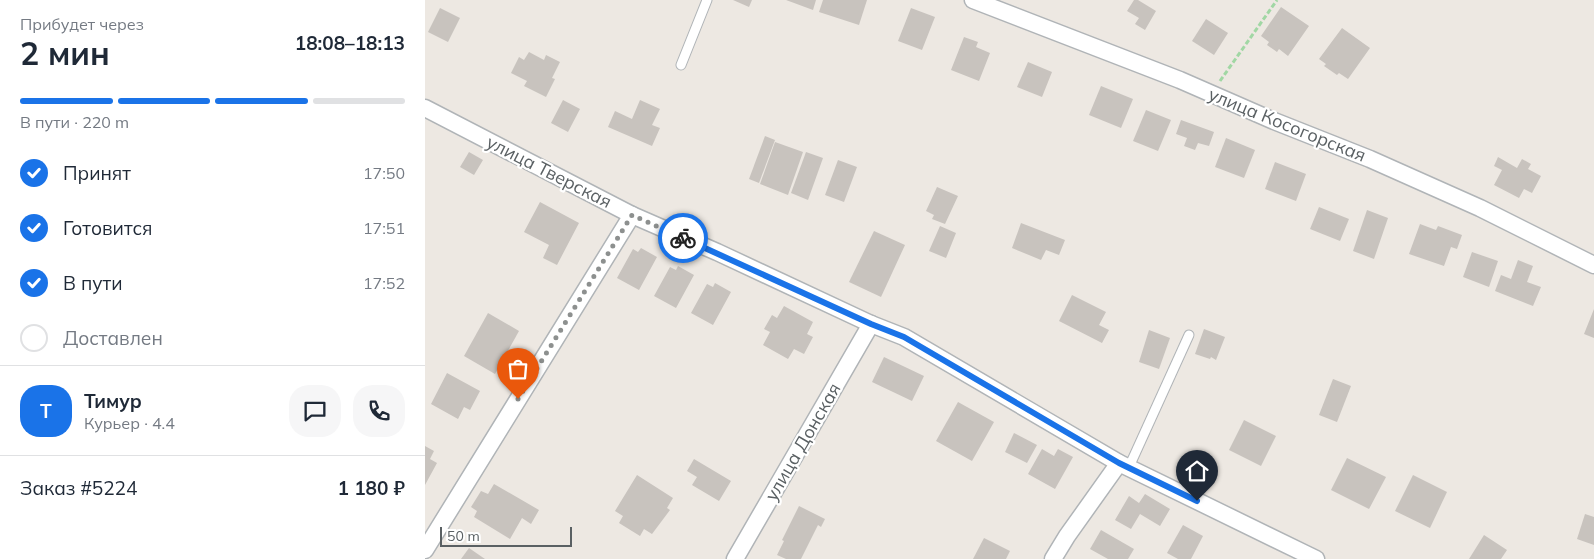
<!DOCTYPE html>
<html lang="ru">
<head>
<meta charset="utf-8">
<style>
	:root { --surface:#fff; --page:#f6f6f7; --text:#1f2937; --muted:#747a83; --line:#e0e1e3; --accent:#1a73e8 }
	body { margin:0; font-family:Mulish,sans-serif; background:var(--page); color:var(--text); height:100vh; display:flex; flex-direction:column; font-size:19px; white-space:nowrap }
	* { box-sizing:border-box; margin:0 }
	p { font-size:16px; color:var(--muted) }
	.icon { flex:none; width:28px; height:28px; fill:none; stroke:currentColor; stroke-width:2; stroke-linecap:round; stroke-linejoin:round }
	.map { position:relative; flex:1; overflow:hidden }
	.side { display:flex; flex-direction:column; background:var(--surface); width:425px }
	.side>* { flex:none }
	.scale { position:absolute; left:15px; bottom:12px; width:132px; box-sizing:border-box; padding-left:5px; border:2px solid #5a6063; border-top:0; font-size:14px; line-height:18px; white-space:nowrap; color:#5a6063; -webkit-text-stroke:4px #fff; paint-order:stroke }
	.pin { position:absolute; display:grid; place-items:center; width:42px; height:42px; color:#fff; margin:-51px -21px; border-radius:50% 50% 50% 0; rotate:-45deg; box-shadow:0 0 5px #0007 }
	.pin .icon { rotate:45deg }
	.courier { position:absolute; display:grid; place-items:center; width:50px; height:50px; margin:-25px; border:4px solid #1a73e8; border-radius:50%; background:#fff; color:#222; box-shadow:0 1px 6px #0007 }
	.overview em { font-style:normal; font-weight:700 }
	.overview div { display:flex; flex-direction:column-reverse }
	.overview { display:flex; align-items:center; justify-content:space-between; height:85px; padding:0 20px }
	h1 { font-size:32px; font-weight:700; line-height:38px }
	.bar { display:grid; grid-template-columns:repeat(4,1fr); gap:8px 5px; align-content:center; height:60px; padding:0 20px }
	.bar i { height:6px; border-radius:4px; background:var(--line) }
	.bar .current { background:var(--accent) }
	.bar p { grid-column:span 4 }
	.line { display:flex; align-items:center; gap:12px; padding:0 20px; border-top:1px solid var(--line) }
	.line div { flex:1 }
	.round { display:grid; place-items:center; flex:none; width:52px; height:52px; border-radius:20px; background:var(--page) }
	ol { padding:0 20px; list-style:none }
	li { display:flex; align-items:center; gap:15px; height:55px }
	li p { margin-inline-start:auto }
	li .icon { padding:5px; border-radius:50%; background:var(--accent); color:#fff; stroke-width:4 }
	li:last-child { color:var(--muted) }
	li i { width:28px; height:28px; border:2px solid var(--line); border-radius:50% }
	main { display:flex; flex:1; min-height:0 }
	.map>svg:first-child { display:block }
	.building { fill:#c8c3be }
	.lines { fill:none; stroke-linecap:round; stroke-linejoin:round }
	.service-casing { stroke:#b0b4b7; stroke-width:11 }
	.minor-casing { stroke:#b0b4b7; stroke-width:19 }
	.path { stroke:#a1d7a4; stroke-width:3; stroke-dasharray:5 2.5; stroke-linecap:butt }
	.service { stroke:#fff; stroke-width:9 }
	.minor { stroke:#fff; stroke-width:16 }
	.done { stroke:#8d908f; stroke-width:5; stroke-dasharray:0 9 }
	.route { stroke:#1a73e8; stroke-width:6 }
	.labels { text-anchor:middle; stroke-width:4.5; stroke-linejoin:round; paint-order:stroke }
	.street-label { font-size:18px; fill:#5a6063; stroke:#fff }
</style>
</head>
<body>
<main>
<section class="side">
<div class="overview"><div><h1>2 мин</h1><p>Прибудет через</p></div><em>18:08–18:13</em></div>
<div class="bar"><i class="current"></i><i class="current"></i><i class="current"></i><i></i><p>В пути · 220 m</p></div>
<ol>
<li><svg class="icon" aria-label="check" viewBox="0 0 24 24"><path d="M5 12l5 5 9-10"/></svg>Принят<p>17:50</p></li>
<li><svg class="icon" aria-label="check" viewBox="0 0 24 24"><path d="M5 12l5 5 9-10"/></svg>Готовится<p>17:51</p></li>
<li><svg class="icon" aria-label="check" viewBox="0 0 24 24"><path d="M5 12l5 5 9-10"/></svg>В пути<p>17:52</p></li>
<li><i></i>Доставлен</li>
</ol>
<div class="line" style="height:90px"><b class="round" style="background:var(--accent);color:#fff">Т</b><div><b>Тимур</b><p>Курьер · 4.4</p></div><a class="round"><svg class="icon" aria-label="chat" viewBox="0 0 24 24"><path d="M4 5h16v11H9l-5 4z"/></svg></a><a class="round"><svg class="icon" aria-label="phone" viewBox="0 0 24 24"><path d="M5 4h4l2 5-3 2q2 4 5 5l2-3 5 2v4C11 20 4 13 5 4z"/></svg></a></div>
<div class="line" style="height:65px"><div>Заказ #5224</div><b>1 180 ₽</b></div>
</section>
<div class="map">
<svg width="1169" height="559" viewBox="0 0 1169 559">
	<rect width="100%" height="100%" fill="#ede8e2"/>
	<!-- building -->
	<g class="building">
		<polygon points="308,0 327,0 324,7"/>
		<polygon points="361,0 391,0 388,10"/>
		<polygon points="398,0 442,0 434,25 394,12"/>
		<polygon points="709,0 713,0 731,11 720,30 710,24 714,18 702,11"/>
		<polygon points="856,7 884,26 863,56 854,49 852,52 842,45 844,42 836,36"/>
		<polygon points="15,8 35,18 23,42 3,32"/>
		<polygon points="486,8 510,17 497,50 473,41"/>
		<polygon points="781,19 803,33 789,55 767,41"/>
		<polygon points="917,28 945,48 923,79 914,73 912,75 899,66 901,64 894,59"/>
		<polygon points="539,37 553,42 551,47 565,53 554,81 526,70"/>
		<polygon points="104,52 119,60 121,55 135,62 127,78 130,79 121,97 99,86 102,81 86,73 94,57 99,60"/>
		<polygon points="603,62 627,72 617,97 592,87"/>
		<polygon points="676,86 708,99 696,128 664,115"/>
		<polygon points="138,100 155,109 143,132 126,123"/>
		<polygon points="215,100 235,109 227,125 235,128 227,146 183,127 190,111 207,119"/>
		<polygon points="721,110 746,120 733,151 708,141"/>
		<polygon points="756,120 789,132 784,146 773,143 770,150 759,146 762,138 751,134"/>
		<polygon points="340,136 350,140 334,183 324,179"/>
		<polygon points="801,138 830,150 819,178 790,167"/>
		<polygon points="350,142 378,152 363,195 335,184"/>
		<polygon points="44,152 58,160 49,175 35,167"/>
		<polygon points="381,152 398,158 383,200 366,193"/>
		<polygon points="1073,157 1092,168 1097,159 1106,164 1103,169 1116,176 1107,193 1099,189 1094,198 1069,185 1077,170 1069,166"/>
		<polygon points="413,160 432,167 419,202 400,195"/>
		<polygon points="850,162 881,174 871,201 840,189"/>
		<polygon points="512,187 533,196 520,224 507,219 509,215 501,211"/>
		<polygon points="115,202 154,223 132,265 118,258 124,245 99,232"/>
		<polygon points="894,207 924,219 915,241 885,229"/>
		<polygon points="942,210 963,218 949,259 928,251"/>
		<polygon points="596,223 640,240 634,255 621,250 616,260 587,248"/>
		<polygon points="995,224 1011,230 1013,226 1037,235 1032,249 1026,247 1019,266 984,254"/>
		<polygon points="515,226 531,233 521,258 504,251"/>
		<polygon points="449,231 480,245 456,297 424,282"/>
		<polygon points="216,248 232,257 214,290 192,278 208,249 213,252"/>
		<polygon points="1047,252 1073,261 1064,287 1038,277"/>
		<polygon points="1093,260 1108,266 1102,282 1116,287 1108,306 1070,291 1076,275 1086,279"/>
		<polygon points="253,266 269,275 251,308 229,296 245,267 251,270"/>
		<polygon points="290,283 306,292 288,325 266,313 282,284 288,287"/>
		<polygon points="647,295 681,312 674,325 684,330 677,343 634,321"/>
		<polygon points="359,306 388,322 382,334 388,337 379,354 369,349 363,359 338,345 345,332 339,329 347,315 352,318"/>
		<polygon points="1169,309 1169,338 1159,334"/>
		<polygon points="63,313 94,331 70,374 39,356"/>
		<polygon points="779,329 800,337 791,360 786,357 785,359 770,354"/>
		<polygon points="724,330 745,338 734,369 714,362"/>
		<polygon points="459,357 499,376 487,401 447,382"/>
		<polygon points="22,373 55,391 45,410 39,407 33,419 6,404"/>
		<polygon points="908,379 926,386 912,422 894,415"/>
		<polygon points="533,402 569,422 547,461 511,441"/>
		<polygon points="819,420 851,436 836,466 804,450"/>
		<polygon points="589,433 612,445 602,463 580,452"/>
		<polygon points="0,446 9,451 5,459 12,463 0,485"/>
		<polygon points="617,449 629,456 633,449 648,457 630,489 603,474"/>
		<polygon points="922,458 961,477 944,509 906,490"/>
		<polygon points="269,459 306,481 294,501 267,485 272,477 262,471"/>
		<polygon points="212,475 248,498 242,508 245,510 227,534 219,529 215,536 194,523 198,516 190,511"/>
		<polygon points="988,475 1022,492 1005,528 970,511"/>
		<polygon points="69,484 114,510 106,524 97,518 85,539 49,517 52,511 46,507 56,491 63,494"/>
		<polygon points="720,494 745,509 735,526 715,514 706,529 690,520 704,496 714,503"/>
		<polygon points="374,506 400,519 396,527 393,525 376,559 361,559 352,555 359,541 357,540"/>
		<polygon points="1160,514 1169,517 1169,545 1152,539"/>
		<polygon points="758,525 778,536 766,559 753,559 742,553"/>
		<polygon points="676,530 709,549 703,559 683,559 665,549"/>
		<polygon points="1059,535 1082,550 1076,559 1044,559"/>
		<polygon points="559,538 585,551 581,559 548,559"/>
		<polygon points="44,548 60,559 36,559"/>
	</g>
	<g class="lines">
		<!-- service casing -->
		<g class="service-casing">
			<g id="service">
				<polyline points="256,65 282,0"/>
				<polyline points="704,467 764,335"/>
			</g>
		</g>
		<!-- minor casing -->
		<g class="minor-casing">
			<g id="minor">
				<polyline points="548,0 755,80 849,121 945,159 1055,208 1169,265"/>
				<polyline points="0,108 207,215 292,252 446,324 479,337 694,463 891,559"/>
				<polyline points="0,550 207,215"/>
				<polyline points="310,559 446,324"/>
				<polyline points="628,559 642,536 694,463"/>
			</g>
		</g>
		<!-- path -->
		<polyline class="path" points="795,81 852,0"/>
		<!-- service -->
		<use href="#service" class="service"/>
		<!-- minor -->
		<use href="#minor" class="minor"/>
	</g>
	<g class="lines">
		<!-- done -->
		<polyline class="done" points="93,399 207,215 258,238"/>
		<!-- route -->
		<polyline class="route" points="258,238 446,324 479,337 694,463 772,501"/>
	</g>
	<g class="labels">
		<!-- street labels -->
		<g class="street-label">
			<text transform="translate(862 125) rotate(22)" y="6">улица Косогорская</text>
			<text transform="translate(124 172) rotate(27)" y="6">улица Тверская</text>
			<text transform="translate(378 442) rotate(-60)" y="6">улица Донская</text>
		</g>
	</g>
</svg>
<div class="scale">50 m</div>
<div class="pin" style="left:93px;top:399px;background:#ea580c"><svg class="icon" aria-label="bag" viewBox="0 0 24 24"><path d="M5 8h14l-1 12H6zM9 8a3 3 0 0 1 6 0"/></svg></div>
<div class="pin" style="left:772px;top:501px;background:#1f2937"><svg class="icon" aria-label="home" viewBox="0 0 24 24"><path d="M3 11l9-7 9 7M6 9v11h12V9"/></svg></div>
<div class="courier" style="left:258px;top:238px"><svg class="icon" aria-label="bike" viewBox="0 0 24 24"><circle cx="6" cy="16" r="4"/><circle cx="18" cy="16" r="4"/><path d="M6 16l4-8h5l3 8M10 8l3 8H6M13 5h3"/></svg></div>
</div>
</main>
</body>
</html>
